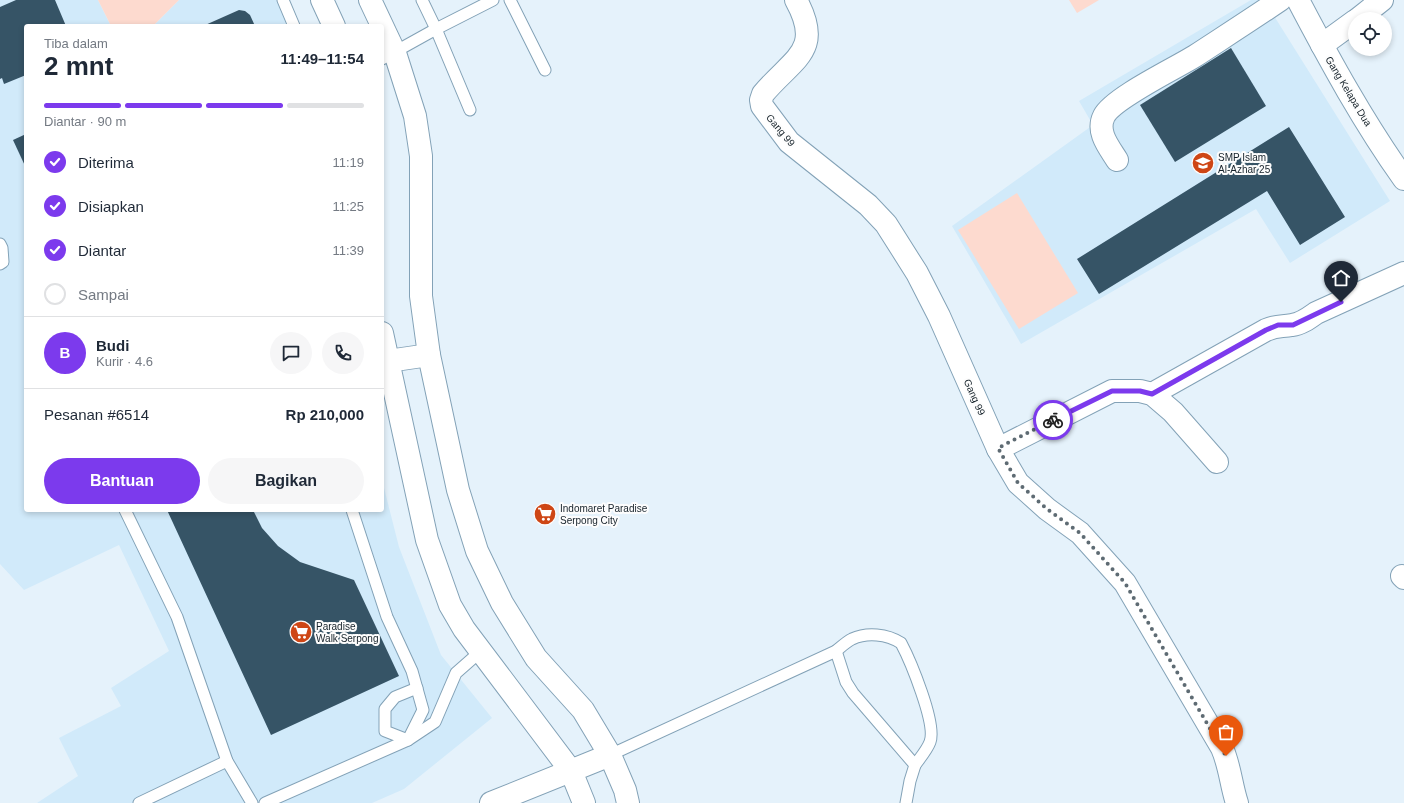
<!DOCTYPE html>
<html lang="id">
<head>
<meta charset="utf-8">
<style>
	:root { --surface:#fff; --page:#f6f6f7; --text:#1f2937; --muted:#747a83; --line:#e0e1e3; --accent:#7c3aed }
	body { margin:0; font-family:Arial,sans-serif; background:var(--page); color:var(--text); height:100vh; display:flex; flex-direction:column; font-size:15px; white-space:nowrap }
	* { box-sizing:border-box; margin:0 }
	p { font-size:13px; color:var(--muted) }
	.icon { flex:none; width:22px; height:22px; fill:none; stroke:currentColor; stroke-width:2; stroke-linecap:round; stroke-linejoin:round }
	.map { position:relative; flex:1; overflow:hidden }
	.sheet { position:absolute; left:24px; top:24px; width:360px; height:488px; display:flex; flex-direction:column; background:var(--surface); border-radius:4px; box-shadow:0 2px 6px #0003 }
	.sheet>* { flex:none }
	.buttons { position:absolute; left:1348px; top:12px; display:grid; gap:8px }
	.buttons a { display:grid; place-items:center; width:44px; height:44px; border-radius:50%; background:var(--surface); box-shadow:0 2px 6px #0003; font-size:20px }
	.pin { position:absolute; display:grid; place-items:center; width:34px; height:34px; color:#fff; margin:-41px -17px; border-radius:50% 50% 50% 0; rotate:-45deg; box-shadow:0 0 4px #0007 }
	.pin .icon { rotate:45deg }
	.courier { position:absolute; display:grid; place-items:center; width:40px; height:40px; margin:-20px; border:3px solid #7c3aed; border-radius:50%; background:#fff; color:#222; box-shadow:0 1px 5px #0007 }
	.summary em { font-style:normal; font-weight:700 }
	.summary div { display:flex; flex-direction:column-reverse }
	.summary { display:flex; align-items:center; justify-content:space-between; height:68px; padding:0 20px }
	h1 { font-size:26px; font-weight:700; line-height:30px }
	.bar { display:grid; grid-template-columns:repeat(4,1fr); gap:6px 4px; align-content:center; height:48px; padding:0 20px }
	.bar i { height:5px; border-radius:3px; background:var(--line) }
	.bar .on { background:var(--accent) }
	.bar p { grid-column:span 4 }
	.line { display:flex; align-items:center; gap:10px; padding:0 20px; border-top:1px solid var(--line) }
	.line div { flex:1 }
	.round { display:grid; place-items:center; flex:none; width:42px; height:42px; border-radius:21px; background:var(--page) }
	ol { padding:0 20px; list-style:none }
	li { display:flex; align-items:center; gap:12px; height:44px }
	li p { margin-inline-start:auto }
	li .icon { padding:4px; border-radius:50%; background:var(--accent); color:#fff; stroke-width:4 }
	li:last-child { color:var(--muted) }
	li i { width:22px; height:22px; border:2px solid var(--line); border-radius:50% }
	.button { display:flex; gap:8px; margin-top:auto; padding:8px 20px }
	.button a { flex:1; height:46px; border-radius:24px; background:var(--accent); color:#fff; font-size:16px; font-weight:700; line-height:46px; text-align:center }
	.button a+a { background:var(--page); color:var(--text) }
	.map>svg:first-child { display:block }
	.built { fill:#d1eafa }
	.green { fill:#fddacf }
	.building { fill:#365466 }
	.lines { fill:none; stroke-linecap:round; stroke-linejoin:round }
	.service-casing { stroke:#83a2b7; stroke-width:13 }
	.minor-casing { stroke:#83a2b7; stroke-width:24 }
	.service { stroke:#fff; stroke-width:11 }
	.minor { stroke:#fff; stroke-width:22 }
	.done { stroke:#5e6b73; stroke-width:4; stroke-dasharray:0 7.2 }
	.route { stroke:#7c3aed; stroke-width:5 }
	.labels { text-anchor:middle; stroke-width:4; stroke-linejoin:round; paint-order:stroke }
	.street-label { font-size:10px; fill:#16222a; stroke:#fdfdfd }
	.poi-label { font-size:10px; fill:#16222a; stroke:#fdfdfd; text-anchor:start }
</style>
</head>
<body>
<div class="map">
<svg width="1404" height="803" viewBox="0 0 1404 803">
	<rect width="100%" height="100%" fill="#e5f2fb"/>
	<!-- built -->
	<g class="built">
		<polygon points="0,0 98,0 111,26 26,26 26,510 382,510 382,480 399,547 441,655 492,718 404,789 372,803 37,803 78,776 59,738 121,706 111,688 169,651 119,545 24,590 0,564"/>
		<polygon points="179,0 281,0 293,26 153,26"/>
		<polygon points="1251,0 1264,0 1390,201 1290,263 1256,209 1021,344 952,226 1093,125 1079,101"/>
	</g>
	<!-- green -->
	<g class="green">
		<polygon points="98,0 179,0 153,26 111,26"/>
		<polygon points="1069,0 1099,0 1077,13"/>
		<polygon points="1017,193 1078,293 1019,329 958,230"/>
	</g>
	<!-- building -->
	<g class="building">
		<polygon points="16,0 55,0 66,26 26,26 26,75 4,84 2,78 0,79 0,7"/>
		<polygon points="239,10 245,11 250,15 255,26 203,26"/>
		<polygon points="1231,48 1266,106 1175,162 1140,105"/>
		<polygon points="1289,127 1345,217 1300,245 1267,191 1099,294 1077,259"/>
		<polygon points="26,134 26,168 13,140"/>
		<polygon points="167,510 253,510 262,528 278,546 300,562 354,580 399,676 271,735"/>
	</g>
	<g class="lines">
		<!-- service casing -->
		<g class="service-casing">
			<g id="service">
				<polyline points="283,0 294,26"/>
				<polyline points="422,0 436,29 470,110"/>
				<polyline points="510,0 545,70"/>
				<polyline points="382,59 436,29 493,0"/>
				<polyline points="0,244 2,248 3,262 0,264"/>
				<polyline points="125,510 177,617 227,761 252,803"/>
				<path d="M836 651C841 647 846 642 852 639 867 632 887 634 901 643 910 660 937 724 930 742 927 750 920 758 915 765"/>
				<polyline points="417,688 395,697 385,709 385,731 408,740 435,722 456,673 481,651"/>
				<polyline points="610,755 836,651 846,682 853,693 915,765 910,781 906,803"/>
				<polyline points="139,803 227,761"/>
				<polyline points="265,803 408,740 423,710 412,671 387,617 352,510"/>
			</g>
		</g>
		<!-- minor casing -->
		<g class="minor-casing">
			<g id="minor">
				<polyline points="322,0 334,26"/>
				<polyline points="370,0 395,53 415,116 421,156 421,296 429,355 458,490 477,551 502,603 536,658 583,710 610,755 625,790 628,803"/>
				<path d="M796 0C824 51 793 58 763 94L761 100 762 106 789 142 868 205 886 224 917 273 939 316 998 449 1018 483 1047 509 1080 533 1125 583 1222 748C1230 766 1231 785 1237 803"/>
				<path d="M1298 0C1330 61 1364 123 1404 179"/>
				<polyline points="1358,19 1382,0"/>
				<polyline points="1322,45 1355,21"/>
				<path d="M1117 160C1109 147 1096 132 1104 116 1113 98 1176 68 1195 56 1224 37 1252 19 1280 0"/>
				<polyline points="382,333 427,540 450,605 464,629 571,771 584,803"/>
				<polyline points="388,361 429,355"/>
				<path d="M1152 394 1266 330C1278 325 1281 327 1292 325 1301 324 1309 318 1316 313L1404 273"/>
				<polyline points="998,449 1112,391 1140,391 1152,394 1173,412 1217,462"/>
				<polyline points="1402,576 1404,578"/>
				<polyline points="491,803 610,755"/>
			</g>
		</g>
		<!-- service -->
		<use href="#service" class="service"/>
		<!-- minor -->
		<use href="#minor" class="minor"/>
	</g>
	<g class="lines">
		<!-- done -->
		<polyline class="done" points="1053,420 998,448 1018,483 1047,509 1080,533 1125,583 1226,756"/>
		<!-- route -->
		<polyline class="route" points="1053,420 1112,391 1140,391 1152,394 1266,330 1278,325 1293,325 1341,302"/>
	</g>
	<!-- icons -->
	<defs>
		<g id="school-disc" transform="scale(1.15)"><circle r="9.5" fill="#ce4615" stroke="#fdfdfd"/><path d="M0-5L7-2L0 1L-7-2ZM-4 1L0 2.5L4 1V4Q0 6-4 4Z" fill="#fff"/></g>
		<g id="supermarket-disc" transform="scale(1.15)"><circle r="9.5" fill="#ce4615" stroke="#fdfdfd"/><path d="M-6-5.5h2.5l.6 2H6L4.5 2H-2.5L-4.4-4H-6ZM-1.5 3.2a1.3 1.3 0 1 0 .1 0ZM3 3.2a1.3 1.3 0 1 0 .1 0Z" fill="#fff"/></g>
	</defs>
	<g fill-rule="evenodd">
		<use href="#school-disc" x="1203" y="163"/>
		<use href="#supermarket-disc" x="545" y="514"/>
		<use href="#supermarket-disc" x="301" y="632"/>
	</g>
	<g class="labels">
		<!-- street labels -->
		<g class="street-label">
			<text transform="translate(1349 91) rotate(59)" y="4">Gang Kelapa Dua</text>
			<text transform="translate(781 130) rotate(50)" y="4">Gang 99</text>
			<text transform="translate(975 397) rotate(66)" y="4">Gang 99</text>
		</g>
		<!-- poi labels -->
		<g class="poi-label">
			<text x="1218" y="161">SMP Islam<tspan x="1218" dy="12">Al-Azhar 25</tspan></text>
			<text x="560" y="512">Indomaret Paradise<tspan x="560" dy="12">Serpong City</tspan></text>
			<text x="316" y="630">Paradise<tspan x="316" dy="12">Walk Serpong</tspan></text>
		</g>
	</g>
</svg>
<div class="buttons">
<a><svg class="icon" aria-label="locate" viewBox="0 0 24 24"><circle cx="12" cy="12" r="6"/><path d="M12 2v4M12 18v4M2 12h4M18 12h4"/></svg></a>
</div>
<div class="pin" style="left:1226px;top:756px;background:#ea580c"><svg class="icon" aria-label="bag" viewBox="0 0 24 24"><path d="M5 8h14l-1 12H6zM9 8a3 3 0 0 1 6 0"/></svg></div>
<div class="pin" style="left:1341px;top:302px;background:#1f2937"><svg class="icon" aria-label="home" viewBox="0 0 24 24"><path d="M3 11l9-7 9 7M6 9v11h12V9"/></svg></div>
<div class="courier" style="left:1053px;top:420px"><svg class="icon" aria-label="bike" viewBox="0 0 24 24"><circle cx="6" cy="16" r="4"/><circle cx="18" cy="16" r="4"/><path d="M6 16l4-8h5l3 8M10 8l3 8H6M13 5h3"/></svg></div>
<section class="sheet">
<div class="summary"><div><h1>2 mnt</h1><p>Tiba dalam</p></div><em>11:49–11:54</em></div>
<div class="bar"><i class="on"></i><i class="on"></i><i class="on"></i><i></i><p>Diantar · 90 m</p></div>
<ol>
<li><svg class="icon" aria-label="check" viewBox="0 0 24 24"><path d="M5 12l5 5 9-10"/></svg>Diterima<p>11:19</p></li>
<li><svg class="icon" aria-label="check" viewBox="0 0 24 24"><path d="M5 12l5 5 9-10"/></svg>Disiapkan<p>11:25</p></li>
<li><svg class="icon" aria-label="check" viewBox="0 0 24 24"><path d="M5 12l5 5 9-10"/></svg>Diantar<p>11:39</p></li>
<li><i></i>Sampai</li>
</ol>
<div class="line" style="height:72px"><b class="round" style="background:var(--accent);color:#fff">B</b><div><b>Budi</b><p>Kurir · 4.6</p></div><a class="round"><svg class="icon" aria-label="chat" viewBox="0 0 24 24"><path d="M4 5h16v11H9l-5 4z"/></svg></a><a class="round"><svg class="icon" aria-label="phone" viewBox="0 0 24 24"><path d="M5 4h4l2 5-3 2q2 4 5 5l2-3 5 2v4C11 20 4 13 5 4z"/></svg></a></div>
<div class="line" style="height:52px"><div>Pesanan #6514</div><b>Rp 210,000</b></div>
<div class="button"><a>Bantuan</a><a>Bagikan</a></div>
</section>
</div>
</body>
</html>
